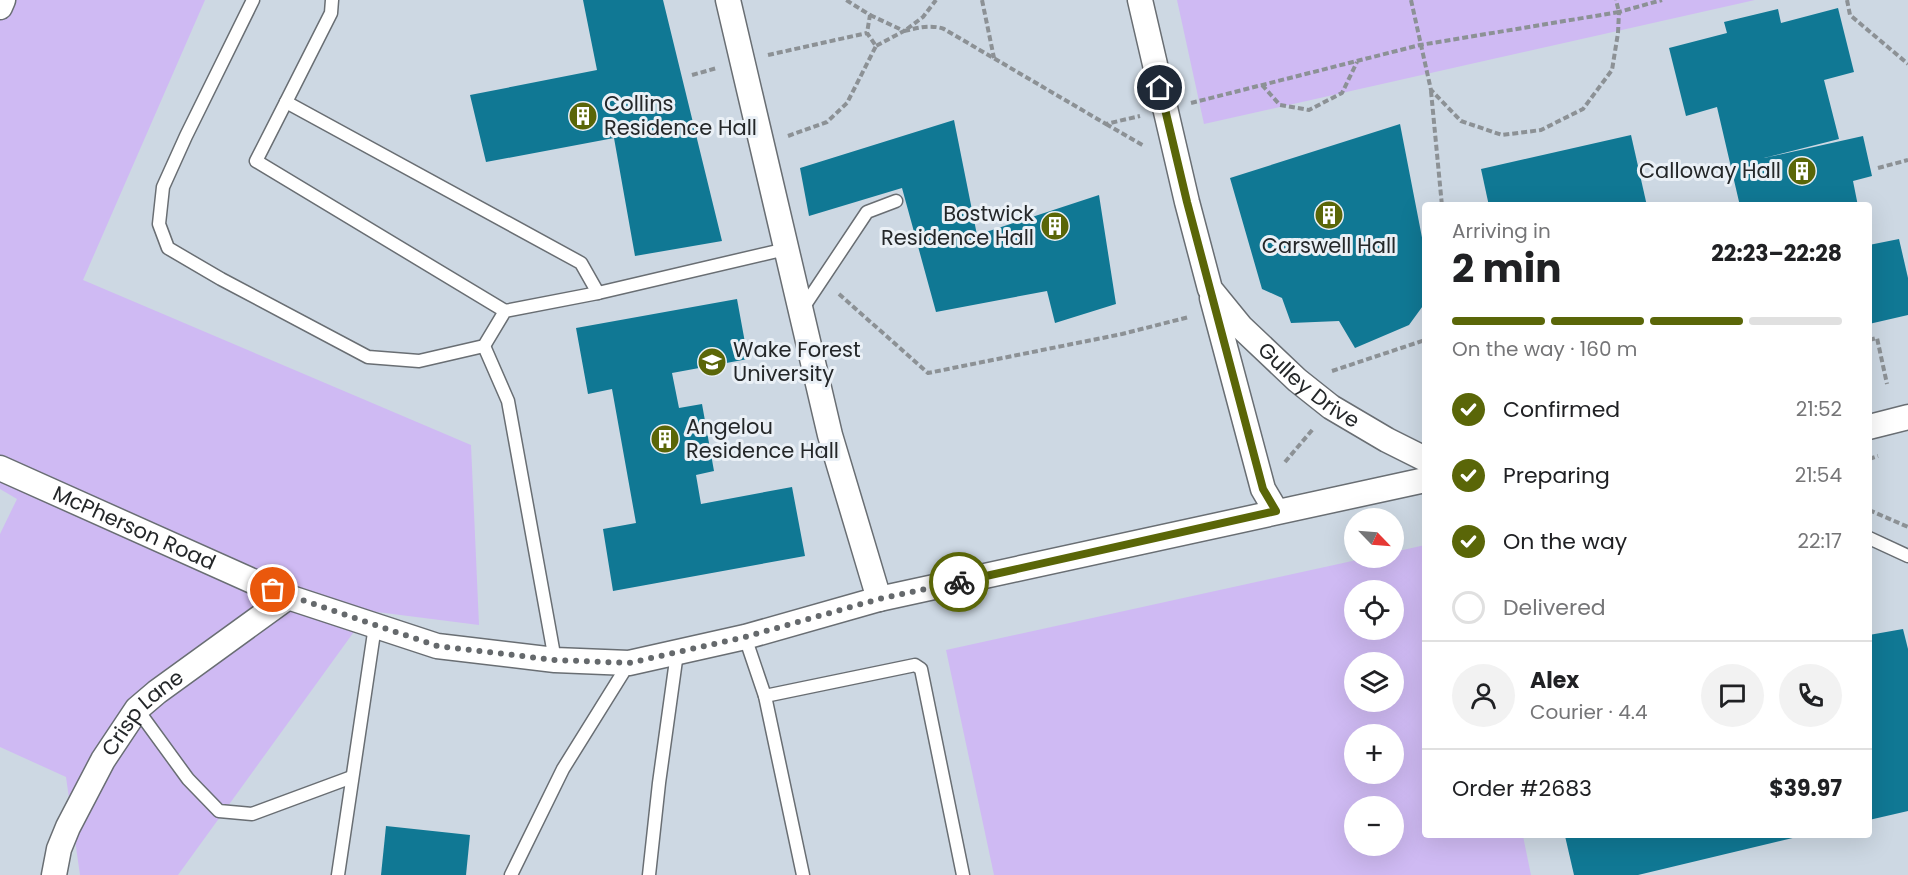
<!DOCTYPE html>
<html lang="en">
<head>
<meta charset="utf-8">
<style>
	:root { --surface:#fff; --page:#f2f2f2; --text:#202124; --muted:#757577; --line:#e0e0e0; --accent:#5a6608 }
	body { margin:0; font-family:Poppins,sans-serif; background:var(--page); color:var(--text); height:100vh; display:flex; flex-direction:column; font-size:22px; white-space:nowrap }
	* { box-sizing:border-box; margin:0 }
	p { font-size:20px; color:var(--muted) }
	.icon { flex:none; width:33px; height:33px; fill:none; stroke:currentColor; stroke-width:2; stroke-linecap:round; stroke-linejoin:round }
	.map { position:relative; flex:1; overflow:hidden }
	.drawer { position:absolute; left:1422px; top:202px; width:450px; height:636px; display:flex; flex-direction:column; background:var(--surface); border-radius:6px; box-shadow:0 6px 24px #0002 }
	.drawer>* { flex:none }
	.needle { width:39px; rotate:115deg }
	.buttons { position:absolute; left:1344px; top:508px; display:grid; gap:12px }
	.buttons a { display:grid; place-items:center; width:60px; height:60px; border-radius:50%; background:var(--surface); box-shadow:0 6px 24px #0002; font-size:30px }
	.pin { position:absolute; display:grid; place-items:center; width:51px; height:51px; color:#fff; margin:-26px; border:3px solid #fff; border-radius:50%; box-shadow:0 2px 6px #0007 }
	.courier { position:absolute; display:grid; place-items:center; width:60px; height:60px; margin:-30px; border:4px solid #5a6608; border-radius:50%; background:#fff; color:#222; box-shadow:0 2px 8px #0007 }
	.headline em { font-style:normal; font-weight:700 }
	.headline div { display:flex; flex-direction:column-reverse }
	.headline { display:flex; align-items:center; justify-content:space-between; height:102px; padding:0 30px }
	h1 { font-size:39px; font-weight:700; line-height:45px }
	.bar { display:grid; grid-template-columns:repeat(4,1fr); gap:9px 6px; align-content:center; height:72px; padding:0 30px }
	.bar i { height:8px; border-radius:4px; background:var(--line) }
	.bar .on { background:var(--accent) }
	.bar p { grid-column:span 4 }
	.line { display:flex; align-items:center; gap:15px; padding:0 30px; border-top:2px solid var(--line) }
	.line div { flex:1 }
	.round { display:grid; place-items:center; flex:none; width:63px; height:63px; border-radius:32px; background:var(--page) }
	ol { padding:0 30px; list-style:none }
	li { display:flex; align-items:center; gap:18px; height:66px }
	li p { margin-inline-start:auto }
	li .icon { padding:6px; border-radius:50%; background:var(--accent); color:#fff; stroke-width:4 }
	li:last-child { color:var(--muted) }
	li i { width:33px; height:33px; border:3px solid var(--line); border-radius:50% }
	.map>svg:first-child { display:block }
	.built { fill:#cdd8e3; fill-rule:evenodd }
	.green { fill:#cfbaf3; fill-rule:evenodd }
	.building { fill:#107894 }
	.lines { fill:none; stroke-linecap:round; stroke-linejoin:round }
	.lane-casing { stroke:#696e73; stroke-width:15 }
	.street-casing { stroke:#696e73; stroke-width:27 }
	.path { stroke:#8c9195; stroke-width:4; stroke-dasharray:6 3; stroke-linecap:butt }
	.lane { stroke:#fff; stroke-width:12 }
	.street { stroke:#fff; stroke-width:24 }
	.done { stroke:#65696c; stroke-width:6; stroke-dasharray:0 10.8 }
	.route { stroke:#5a6608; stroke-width:8 }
	.labels { text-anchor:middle; stroke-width:6; stroke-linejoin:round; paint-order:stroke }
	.poi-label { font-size:21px; fill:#242729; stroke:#eaf0f6; text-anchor:start }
	.street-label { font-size:21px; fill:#242729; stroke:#eaf0f6 }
</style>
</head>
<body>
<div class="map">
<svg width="1908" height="875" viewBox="0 0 1908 875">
	<rect width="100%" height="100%" fill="#dde3e9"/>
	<!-- built -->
	<path class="built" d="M0 0H1908V875H0ZM1425 206H1869V836H1425ZM1354 519H1394V558H1354ZM1354 591H1394V630H1354ZM1354 663H1394V702H1354ZM1354 735H1394V774H1354ZM1354 807H1394V846H1354Z"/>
	<!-- green -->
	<g class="green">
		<polygon points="3,0 205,0 83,280 471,445 479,625 369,611 178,875 80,875 66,777 0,747 0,534 17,499 0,489 0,7"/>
		<polygon points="1177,0 1755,0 1204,124"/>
		<path d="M1425 545V836H1523L1531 875H994L946 650 1366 558H1394V552ZM1354 591H1394V630H1354ZM1354 663H1394V702H1354ZM1354 735H1394V774H1354ZM1354 807H1394V846H1354Z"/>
	</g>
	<!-- building -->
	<g class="building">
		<polygon points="583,0 663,0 722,241 635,256 614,138 486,162 470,95 597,70"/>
		<polygon points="1838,8 1854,72 1824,80 1839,139 1764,158 1863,136 1872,176 1853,181 1858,206 1740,206 1717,107 1686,116 1669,48 1727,33 1724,22 1778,9 1781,23"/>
		<polygon points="954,120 977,235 1099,195 1116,304 1055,323 1047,291 936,312 902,188 809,216 800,168"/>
		<polygon points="1400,124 1425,253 1425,303 1409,325 1355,348 1339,321 1291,323 1282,298 1262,289 1230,178"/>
		<polygon points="1631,135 1647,206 1489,206 1481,169"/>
		<polygon points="1899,239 1908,278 1908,315 1869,324 1869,245"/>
		<polygon points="737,299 748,359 672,373 679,408 702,404 714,471 696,475 701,504 792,487 805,556 613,591 603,529 636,523 612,389 588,394 576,328"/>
		<polygon points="1903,629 1908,649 1908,811 1869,820 1869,635"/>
		<polygon points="386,826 470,835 466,875 381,875"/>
		<polygon points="1565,836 1801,836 1638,875 1574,875"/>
	</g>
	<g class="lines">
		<!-- lane casing -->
		<g class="lane-casing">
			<g id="lane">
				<polyline points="253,0 186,136 163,187 159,224 168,248 221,279 368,357 419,361 484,346 505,311 598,293 786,249"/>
				<polyline points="332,0 331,13 286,102 581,263 598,293"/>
				<polyline points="286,102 256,161 505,311"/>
				<polyline points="801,311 867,212 896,201"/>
				<polyline points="484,346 508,401 555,660"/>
				<polyline points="1869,538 1908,556"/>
				<polyline points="745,637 765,696 803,875"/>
				<polyline points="765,696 915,665 921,669 963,875"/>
				<polyline points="137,709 188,779 219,811 252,814 352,777"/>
				<polyline points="338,875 375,626"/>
				<polyline points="511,875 563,769 629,663"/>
				<polyline points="649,875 659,783 677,653"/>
			</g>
		</g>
		<!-- street casing -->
		<g class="street-casing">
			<g id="street">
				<polyline points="728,0 830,435 879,599"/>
				<path id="s1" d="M1140 0 1187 202 1210 289 1241 327 1297 380 1331 407 1387 440 1425 459"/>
				<polyline points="0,7 3,0"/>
				<polyline points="1212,298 1263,489 1276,511"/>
				<polyline points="1869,427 1908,417"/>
				<path id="s2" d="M0 468 288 597 437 646 555 660 629 663 745 637 879 599 1425 480"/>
				<path id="s3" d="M54 875 59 849 68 827 103 760 137 709 157 692 288 597"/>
			</g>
		</g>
		<!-- path -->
		<g class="path">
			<polyline points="982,0 994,58"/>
			<polyline points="1411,0 1431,90 1461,121 1502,135 1541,130 1583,109 1612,70 1618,33 1619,12 1662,0"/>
			<polyline points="1847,0 1850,15 1908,64"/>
			<polyline points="870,15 904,31 876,46"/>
			<polyline points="907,29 923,17 936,0"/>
			<path d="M904 31C918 28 930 24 944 29L1106 124 1140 116"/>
			<polyline points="768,55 867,33"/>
			<polyline points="692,75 717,68"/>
			<polyline points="1262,85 1280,105 1309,110 1342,93 1357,62"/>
			<polyline points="1431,91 1442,206"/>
			<polyline points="1191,103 1420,45 1619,12 1616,0"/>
			<polyline points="1106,124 1144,146"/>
			<polyline points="788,136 827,122 847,103 876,46 867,33 870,15 846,0"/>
			<polyline points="1878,168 1908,160"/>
			<polyline points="839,294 928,373 1122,334 1189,317"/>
			<polyline points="1869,340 1877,338 1887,384"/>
			<polyline points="1332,371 1425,340"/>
			<polyline points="1869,459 1878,456"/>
			<polyline points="1285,462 1313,429"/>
			<polyline points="1869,510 1908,527"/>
		</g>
		<!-- lane -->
		<use href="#lane" class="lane"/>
		<!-- street -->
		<use href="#street" class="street"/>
	</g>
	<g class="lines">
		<!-- done -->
		<polyline class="done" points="273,590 437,646 555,660 629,663 745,637 879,599 959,582"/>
		<!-- route -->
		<polyline class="route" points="959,582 1276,511 1263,489 1187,202 1160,88"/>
	</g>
	<!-- icons -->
	<defs>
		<g id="building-disc" transform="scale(1.5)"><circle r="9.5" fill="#5a6608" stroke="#eaf0f6"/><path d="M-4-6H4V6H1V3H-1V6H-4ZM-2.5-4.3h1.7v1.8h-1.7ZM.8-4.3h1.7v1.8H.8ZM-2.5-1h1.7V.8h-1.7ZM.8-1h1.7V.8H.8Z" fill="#fff"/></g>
		<g id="university-disc" transform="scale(1.5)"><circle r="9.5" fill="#5a6608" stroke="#eaf0f6"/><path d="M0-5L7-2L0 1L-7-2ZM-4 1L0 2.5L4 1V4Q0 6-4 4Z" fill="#fff"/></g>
	</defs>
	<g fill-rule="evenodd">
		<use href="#building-disc" x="583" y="116"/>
		<use href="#building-disc" x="1802" y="171"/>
		<use href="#building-disc" x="1329" y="215"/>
		<use href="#building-disc" x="1055" y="226"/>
		<use href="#university-disc" x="712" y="362"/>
		<use href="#building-disc" x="665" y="439"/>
	</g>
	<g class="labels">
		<!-- poi labels -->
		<g class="poi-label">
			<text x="604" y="111">Collins<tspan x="604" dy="24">Residence Hall</tspan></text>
			<text x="1781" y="178" text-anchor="end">Calloway Hall</text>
			<text x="1034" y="221" text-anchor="end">Bostwick<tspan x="1034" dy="24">Residence Hall</tspan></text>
			<text x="1329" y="253" text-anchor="middle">Carswell Hall</text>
			<text x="733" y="357">Wake Forest<tspan x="733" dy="24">University</tspan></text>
			<text x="686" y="434">Angelou<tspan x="686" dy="24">Residence Hall</tspan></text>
		</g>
		<!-- street labels -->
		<g class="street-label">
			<text dy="7" stroke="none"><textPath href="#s1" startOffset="436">Gulley Drive</textPath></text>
			<text dy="7" stroke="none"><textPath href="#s2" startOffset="147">McPherson Road</textPath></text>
			<text dy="7" stroke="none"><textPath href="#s3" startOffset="188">Crisp Lane</textPath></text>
		</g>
	</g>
</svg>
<div class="buttons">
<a><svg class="needle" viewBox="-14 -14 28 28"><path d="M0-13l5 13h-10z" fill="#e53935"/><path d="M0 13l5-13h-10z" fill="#757577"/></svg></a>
<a><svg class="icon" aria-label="locate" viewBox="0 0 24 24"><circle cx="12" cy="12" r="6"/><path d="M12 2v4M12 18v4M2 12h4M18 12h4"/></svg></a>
<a><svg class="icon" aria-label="layers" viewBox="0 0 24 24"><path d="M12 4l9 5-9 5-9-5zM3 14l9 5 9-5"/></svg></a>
<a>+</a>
<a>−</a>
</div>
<div class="pin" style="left:273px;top:590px;background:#ea580c"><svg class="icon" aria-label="bag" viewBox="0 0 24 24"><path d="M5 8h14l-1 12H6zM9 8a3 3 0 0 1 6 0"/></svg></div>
<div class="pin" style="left:1160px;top:88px;background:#1f2937"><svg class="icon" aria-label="home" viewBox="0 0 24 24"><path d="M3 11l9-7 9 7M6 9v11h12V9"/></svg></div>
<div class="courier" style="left:959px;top:582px"><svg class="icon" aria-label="bike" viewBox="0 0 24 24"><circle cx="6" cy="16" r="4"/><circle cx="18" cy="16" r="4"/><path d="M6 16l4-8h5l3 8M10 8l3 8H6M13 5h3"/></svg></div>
<section class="drawer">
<div class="headline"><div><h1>2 min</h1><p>Arriving in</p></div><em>22:23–22:28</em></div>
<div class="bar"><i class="on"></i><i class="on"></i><i class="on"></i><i></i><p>On the way · 160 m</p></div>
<ol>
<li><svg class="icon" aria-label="check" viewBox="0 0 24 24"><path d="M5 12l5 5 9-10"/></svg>Confirmed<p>21:52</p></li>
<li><svg class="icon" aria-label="check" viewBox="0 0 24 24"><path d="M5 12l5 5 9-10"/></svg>Preparing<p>21:54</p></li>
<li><svg class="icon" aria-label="check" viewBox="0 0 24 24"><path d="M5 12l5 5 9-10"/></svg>On the way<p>22:17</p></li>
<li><i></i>Delivered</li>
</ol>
<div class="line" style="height:108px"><a class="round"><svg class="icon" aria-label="person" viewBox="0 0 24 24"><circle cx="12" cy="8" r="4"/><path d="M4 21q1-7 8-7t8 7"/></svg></a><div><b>Alex</b><p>Courier · 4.4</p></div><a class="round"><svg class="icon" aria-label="chat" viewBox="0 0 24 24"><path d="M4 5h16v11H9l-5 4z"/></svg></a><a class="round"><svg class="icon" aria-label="phone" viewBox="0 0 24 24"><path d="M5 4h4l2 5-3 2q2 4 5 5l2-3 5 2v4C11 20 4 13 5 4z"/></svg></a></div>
<div class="line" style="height:78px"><div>Order #2683</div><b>$39.97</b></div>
</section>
</div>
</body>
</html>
